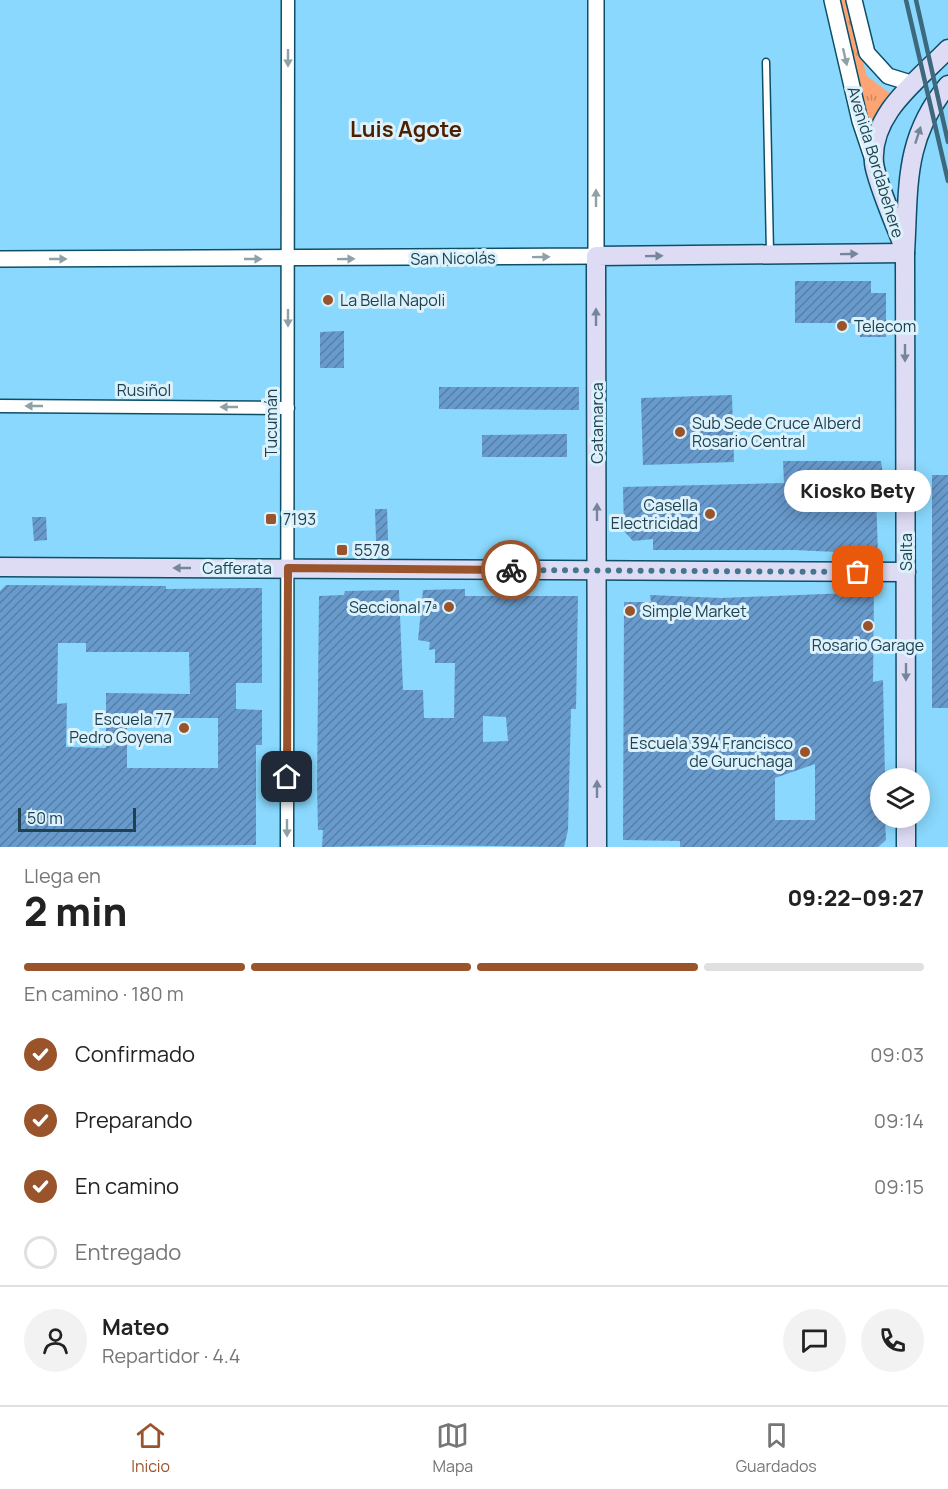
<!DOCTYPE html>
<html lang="es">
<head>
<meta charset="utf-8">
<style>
	:root { --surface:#fff; --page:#f2f2f2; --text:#222; --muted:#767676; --line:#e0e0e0; --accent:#9a542b }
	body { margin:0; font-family:Manrope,sans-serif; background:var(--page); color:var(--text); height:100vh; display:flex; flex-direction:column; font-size:22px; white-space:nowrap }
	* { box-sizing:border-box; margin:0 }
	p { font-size:20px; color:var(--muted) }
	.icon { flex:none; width:33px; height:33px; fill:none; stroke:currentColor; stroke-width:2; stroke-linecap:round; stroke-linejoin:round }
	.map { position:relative; height:847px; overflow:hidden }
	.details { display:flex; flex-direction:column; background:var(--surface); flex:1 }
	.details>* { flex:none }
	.fabs { position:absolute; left:870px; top:768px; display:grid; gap:12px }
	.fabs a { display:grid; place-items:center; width:60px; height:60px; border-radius:50%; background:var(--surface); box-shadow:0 3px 15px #0003; font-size:30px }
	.scale { position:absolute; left:18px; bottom:15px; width:118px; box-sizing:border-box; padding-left:6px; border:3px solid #20414f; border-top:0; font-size:16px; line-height:21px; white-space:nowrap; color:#20414f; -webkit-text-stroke:4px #dbf1fc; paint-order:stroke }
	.pin { position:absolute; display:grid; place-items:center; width:51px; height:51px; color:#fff; margin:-26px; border-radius:12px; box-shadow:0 3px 9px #0006 }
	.courier { position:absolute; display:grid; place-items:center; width:60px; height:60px; margin:-30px; border:4px solid #9a542b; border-radius:50%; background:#fff; color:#222; box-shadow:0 2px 8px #0007 }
	.bubble { position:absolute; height:42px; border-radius:21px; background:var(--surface); box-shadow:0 3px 15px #0003; font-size:20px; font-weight:800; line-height:42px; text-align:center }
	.summary em { font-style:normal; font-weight:800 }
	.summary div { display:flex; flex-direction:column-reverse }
	.summary { display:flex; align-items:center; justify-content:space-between; height:102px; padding:0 24px }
	h1 { font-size:39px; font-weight:800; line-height:45px }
	.bar { display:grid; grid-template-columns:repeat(4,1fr); gap:9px 6px; align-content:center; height:72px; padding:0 24px }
	.bar i { height:8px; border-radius:4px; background:var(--line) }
	.bar .active { background:var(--accent) }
	.bar p { grid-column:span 4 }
	.line { display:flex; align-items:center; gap:15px; padding:0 24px; border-top:2px solid var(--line) }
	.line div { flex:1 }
	.round { display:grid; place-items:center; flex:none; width:63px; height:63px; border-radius:32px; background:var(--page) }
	ol { padding:0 24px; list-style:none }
	li { display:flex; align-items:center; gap:18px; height:66px }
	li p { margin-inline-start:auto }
	li .icon { padding:6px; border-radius:50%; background:var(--accent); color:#fff; stroke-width:4 }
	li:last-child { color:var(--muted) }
	li i { width:33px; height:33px; border:3px solid var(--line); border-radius:50% }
	.tab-bar { display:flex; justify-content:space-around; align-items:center; height:84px; border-top:2px solid var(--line); background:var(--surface); font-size:16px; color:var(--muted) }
	.tab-bar a { display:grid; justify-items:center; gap:3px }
	.tab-bar .active { color:var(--accent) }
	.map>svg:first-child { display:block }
	.grass { fill:url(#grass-tufts) }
	.building { fill:url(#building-hatch); fill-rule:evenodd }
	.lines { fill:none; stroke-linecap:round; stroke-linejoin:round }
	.service-casing { stroke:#0c4f67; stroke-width:9 }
	.minor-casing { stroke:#0c4f67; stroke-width:15 }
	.tertiary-casing { stroke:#0c4f67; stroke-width:18 }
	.secondary-casing { stroke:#0c4f67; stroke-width:21 }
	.service { stroke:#fff; stroke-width:6 }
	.minor { stroke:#fff; stroke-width:12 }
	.tertiary { stroke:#fff; stroke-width:15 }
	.secondary { stroke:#dedbf5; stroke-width:18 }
	.rail { stroke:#3c697d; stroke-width:4.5 }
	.oneway { fill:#90a0a7 }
	.oneway2 { fill:#75869a }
	.done { stroke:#45768c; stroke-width:6; stroke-dasharray:0 10.8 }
	.route { stroke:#9a542b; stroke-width:8 }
	.poi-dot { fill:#9a542b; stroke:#dbf1fc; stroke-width:2 }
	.labels { text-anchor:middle; stroke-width:6; stroke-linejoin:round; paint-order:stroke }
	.street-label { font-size:16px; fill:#20414f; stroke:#dbf1fc }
	.poi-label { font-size:16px; fill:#20414f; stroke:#dbf1fc; text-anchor:start }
	.district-label { font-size:22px; font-weight:bold; fill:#4d1f01; stroke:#dbf1fc }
</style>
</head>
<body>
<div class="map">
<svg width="948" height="847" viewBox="0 0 948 847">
	<defs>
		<pattern id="grass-tufts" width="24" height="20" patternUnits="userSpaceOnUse" patternTransform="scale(1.5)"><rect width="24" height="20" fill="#fda474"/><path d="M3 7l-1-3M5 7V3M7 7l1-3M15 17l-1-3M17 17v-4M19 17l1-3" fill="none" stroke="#cc8762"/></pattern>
		<pattern id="building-hatch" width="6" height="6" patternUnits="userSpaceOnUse" patternTransform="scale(1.5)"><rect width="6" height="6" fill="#689acc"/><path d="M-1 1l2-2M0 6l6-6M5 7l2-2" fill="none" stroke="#557fa8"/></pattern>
	</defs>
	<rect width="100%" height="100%" fill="#8ad8fd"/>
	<!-- grass -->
	<polygon class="grass" points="838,0 845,0 867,76 891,94 873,125 869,123"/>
	<!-- building -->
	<g class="building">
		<polygon points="795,281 871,281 871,293 886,293 886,337 860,337 860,323 795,323"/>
		<polygon points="344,331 344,368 320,368 320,332"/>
		<polygon points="439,387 579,387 579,410 439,409"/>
		<polygon points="732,395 734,462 643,465 641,398"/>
		<polygon points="567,434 567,457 482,457 482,435"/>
		<polygon points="783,461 881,461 886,495 876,495 878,554 794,550 653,550 653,539 633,541 624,531 623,487 784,483"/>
		<rect x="932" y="475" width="16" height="233"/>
		<polygon points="375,509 387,509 388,540 376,541"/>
		<polygon points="32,517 46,517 47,540 34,541"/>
		<path d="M6 585 166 586V589L262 588V683H236V709L262 710V745H256V845L0 847V591ZM58 643H86V652H189L190 694 106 693V748L66 747 67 703 57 704ZM127 718H218V768H127Z"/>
		<path d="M465 589V596H578L576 709H571L568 830 564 847 424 845 322 847 323 830H318L317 785 319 596 344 595 345 591 399 590 403 690H423L424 718H454L455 663H435V649L429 650 430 642 418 640 423 590ZM483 716 506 717 508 741 483 742Z"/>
		<path d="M874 592 873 682 883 680 885 778H880V818H885L886 840 878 847H680V841L623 840 624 602H651L650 595 721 598ZM815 764V820H775V778Z"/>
	</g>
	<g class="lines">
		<!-- service casing -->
		<g class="service-casing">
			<polyline id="service" points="766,62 770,253"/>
		</g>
		<!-- minor casing -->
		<g class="minor-casing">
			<g id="minor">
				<polyline points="0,406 288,408"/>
				<polyline points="287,847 288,0"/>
			</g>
		</g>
		<!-- tertiary casing -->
		<g class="tertiary-casing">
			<g id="tertiary">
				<polyline points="832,0 860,121 873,160"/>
				<polyline points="854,0 867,53 888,76 914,84"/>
				<polyline points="0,259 596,256 596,0"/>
			</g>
		</g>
		<!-- secondary casing -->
		<g class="secondary-casing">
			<g id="secondary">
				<path d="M902 243C895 224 876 181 874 163 870 114 917 81 948 49"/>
				<polyline points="0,567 906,572"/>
				<path d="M906 778 905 253C909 187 903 139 948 85"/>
				<polyline points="906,818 906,847"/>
				<polyline points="597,847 596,256 905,253"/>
			</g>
		</g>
		<!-- service -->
		<use href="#service" class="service"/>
		<!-- minor -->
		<use href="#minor" class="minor"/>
		<!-- tertiary -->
		<use href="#tertiary" class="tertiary"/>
		<!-- secondary -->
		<use href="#secondary" class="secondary"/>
		<!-- rail -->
		<g class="rail">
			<polyline points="906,0 948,181"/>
			<polyline points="916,0 948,142"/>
		</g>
	</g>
	<!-- one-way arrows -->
	<defs><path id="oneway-solid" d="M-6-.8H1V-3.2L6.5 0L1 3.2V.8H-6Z" transform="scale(1.5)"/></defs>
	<g class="oneway">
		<use href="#oneway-solid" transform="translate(845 57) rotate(77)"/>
		<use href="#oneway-solid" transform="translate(288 58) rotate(90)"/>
		<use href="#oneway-solid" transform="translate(596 198) rotate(-90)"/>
		<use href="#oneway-solid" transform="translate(541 257) rotate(-1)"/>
		<use href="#oneway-solid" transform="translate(58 259)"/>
		<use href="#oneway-solid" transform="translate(253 259)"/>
		<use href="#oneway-solid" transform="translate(346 259) rotate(-1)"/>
		<use href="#oneway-solid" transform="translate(288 318) rotate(90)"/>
		<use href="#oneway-solid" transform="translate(34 406) rotate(-180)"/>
		<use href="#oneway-solid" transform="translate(229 407) rotate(-180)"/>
		<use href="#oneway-solid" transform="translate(287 828) rotate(90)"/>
	</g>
	<g class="oneway2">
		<use href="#oneway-solid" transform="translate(918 135) rotate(-72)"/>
		<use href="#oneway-solid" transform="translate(849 254) rotate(-1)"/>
		<use href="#oneway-solid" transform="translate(654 256) rotate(-1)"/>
		<use href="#oneway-solid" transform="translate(596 317) rotate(-90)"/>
		<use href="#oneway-solid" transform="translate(905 353) rotate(90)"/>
		<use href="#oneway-solid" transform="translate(597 512) rotate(-90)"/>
		<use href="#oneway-solid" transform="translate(182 568) rotate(-180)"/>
		<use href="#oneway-solid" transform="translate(906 672) rotate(90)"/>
		<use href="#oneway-solid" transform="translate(597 789) rotate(-90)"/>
	</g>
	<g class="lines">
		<!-- done -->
		<polyline class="done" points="511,570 858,572"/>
		<!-- route -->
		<polyline class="route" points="287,777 288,568 511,570"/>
	</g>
	<!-- markers -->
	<g class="poi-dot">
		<circle cx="328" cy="300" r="6"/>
		<circle cx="842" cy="326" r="6"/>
		<circle cx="680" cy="432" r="6"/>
		<circle cx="710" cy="514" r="6"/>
		<rect x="265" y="513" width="12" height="12" rx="3"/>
		<rect x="336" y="544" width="12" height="12" rx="3"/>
		<circle cx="449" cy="607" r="6"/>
		<circle cx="630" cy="611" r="6"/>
		<circle cx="868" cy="626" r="6"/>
		<circle cx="184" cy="728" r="6"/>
		<circle cx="805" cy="752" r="6"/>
	</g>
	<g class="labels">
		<!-- street labels -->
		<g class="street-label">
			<text transform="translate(876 162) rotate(73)" y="6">Avenida Bordabehere</text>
			<text transform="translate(453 258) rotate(-1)" y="6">San Nicolás</text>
			<text x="144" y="396">Rusiñol</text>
			<text transform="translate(271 423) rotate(-90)" y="6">Tucumán</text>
			<text transform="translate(597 423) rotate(-90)" y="6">Catamarca</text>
			<text transform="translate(906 552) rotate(-90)" y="6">Salta</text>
			<text x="237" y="574">Cafferata</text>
		</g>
		<!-- poi labels -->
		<g class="poi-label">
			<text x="340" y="306">La Bella Napoli</text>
			<text x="854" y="332">Telecom</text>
			<text x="692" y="429">Sub Sede Cruce Alberd<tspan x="692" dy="18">Rosario Central</tspan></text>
			<text x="698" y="511" text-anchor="end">Casella<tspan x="698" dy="18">Electricidad</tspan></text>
			<text x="283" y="525">7193</text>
			<text x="354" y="556">5578</text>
			<text x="437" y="613" text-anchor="end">Seccional 7ª</text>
			<text x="642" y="617">Simple Market</text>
			<text x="868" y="651" text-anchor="middle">Rosario Garage</text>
			<text x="172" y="725" text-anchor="end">Escuela 77<tspan x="172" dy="18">Pedro Goyena</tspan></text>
			<text x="793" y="749" text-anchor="end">Escuela 394 Francisco<tspan x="793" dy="18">de Guruchaga</tspan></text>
		</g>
		<!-- district labels -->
		<g class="district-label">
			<text x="406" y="137">Luis Agote</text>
		</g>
	</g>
</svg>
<div class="fabs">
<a><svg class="icon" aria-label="layers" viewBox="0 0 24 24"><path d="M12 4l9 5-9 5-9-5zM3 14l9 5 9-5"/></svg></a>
</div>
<div class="scale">50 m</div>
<div class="pin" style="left:858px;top:572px;background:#ea580c"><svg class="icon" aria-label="bag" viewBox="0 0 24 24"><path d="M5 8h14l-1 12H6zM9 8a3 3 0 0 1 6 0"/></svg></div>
<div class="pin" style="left:287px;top:777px;background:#1f2937"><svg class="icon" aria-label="home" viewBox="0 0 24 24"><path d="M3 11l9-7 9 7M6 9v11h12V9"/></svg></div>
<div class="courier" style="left:511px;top:570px"><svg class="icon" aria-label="bike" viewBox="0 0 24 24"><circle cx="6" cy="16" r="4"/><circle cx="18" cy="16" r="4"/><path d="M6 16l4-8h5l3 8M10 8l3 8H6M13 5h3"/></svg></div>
<div class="bubble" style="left:784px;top:470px;width:147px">Kiosko Bety</div>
</div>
<section class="details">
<div class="summary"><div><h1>2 min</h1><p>Llega en</p></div><em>09:22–09:27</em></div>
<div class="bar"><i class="active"></i><i class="active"></i><i class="active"></i><i></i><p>En camino · 180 m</p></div>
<ol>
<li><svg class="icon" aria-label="check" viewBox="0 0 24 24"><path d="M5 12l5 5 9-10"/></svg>Confirmado<p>09:03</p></li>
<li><svg class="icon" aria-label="check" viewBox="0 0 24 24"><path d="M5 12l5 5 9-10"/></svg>Preparando<p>09:14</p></li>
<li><svg class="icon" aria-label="check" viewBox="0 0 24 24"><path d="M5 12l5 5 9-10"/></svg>En camino<p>09:15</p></li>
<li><i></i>Entregado</li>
</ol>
<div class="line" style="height:108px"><a class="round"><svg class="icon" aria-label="person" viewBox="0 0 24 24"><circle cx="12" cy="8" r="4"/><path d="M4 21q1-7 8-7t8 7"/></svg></a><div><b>Mateo</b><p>Repartidor · 4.4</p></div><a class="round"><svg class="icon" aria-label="chat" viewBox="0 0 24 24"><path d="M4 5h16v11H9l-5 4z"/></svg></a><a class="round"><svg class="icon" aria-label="phone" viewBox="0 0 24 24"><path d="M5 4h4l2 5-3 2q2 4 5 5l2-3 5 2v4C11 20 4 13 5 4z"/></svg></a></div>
</section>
<nav class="tab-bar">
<a class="active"><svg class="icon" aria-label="home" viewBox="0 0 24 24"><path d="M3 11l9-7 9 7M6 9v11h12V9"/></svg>Inicio</a>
<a><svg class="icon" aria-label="map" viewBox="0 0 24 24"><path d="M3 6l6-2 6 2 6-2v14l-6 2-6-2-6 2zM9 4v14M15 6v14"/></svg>Mapa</a>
<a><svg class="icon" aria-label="saved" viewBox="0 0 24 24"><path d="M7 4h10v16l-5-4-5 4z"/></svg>Guardados</a>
</nav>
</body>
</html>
